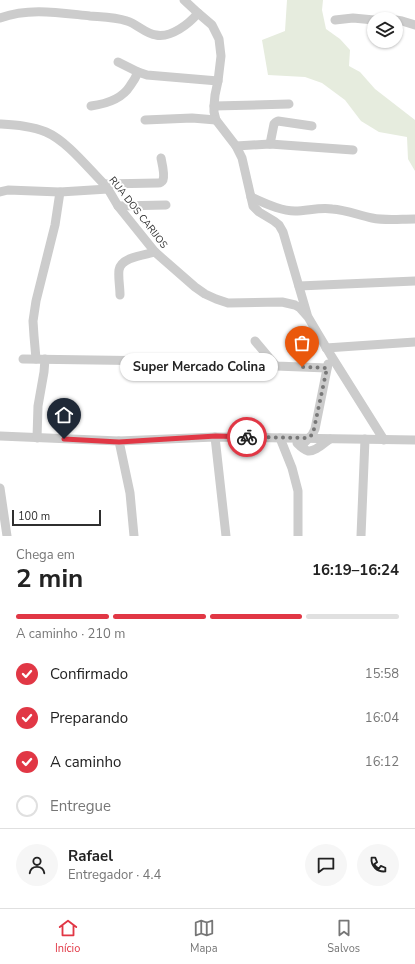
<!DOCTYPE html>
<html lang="pt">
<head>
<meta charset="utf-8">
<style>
	:root { --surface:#fff; --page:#f6f6f6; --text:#222; --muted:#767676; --line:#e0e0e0; --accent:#e13745 }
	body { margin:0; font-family:"Nunito Sans",sans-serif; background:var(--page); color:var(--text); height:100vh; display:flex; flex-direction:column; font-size:15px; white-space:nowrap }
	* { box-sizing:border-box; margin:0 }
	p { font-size:13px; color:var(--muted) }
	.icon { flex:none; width:22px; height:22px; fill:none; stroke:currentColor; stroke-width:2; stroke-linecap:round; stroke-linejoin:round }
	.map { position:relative; height:536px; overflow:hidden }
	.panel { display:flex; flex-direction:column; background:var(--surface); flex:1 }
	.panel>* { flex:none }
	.tools { position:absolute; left:367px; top:12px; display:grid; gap:8px }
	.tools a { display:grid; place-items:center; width:36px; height:36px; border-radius:50%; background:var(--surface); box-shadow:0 1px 3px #0004; font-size:20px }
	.scale { position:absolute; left:12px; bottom:10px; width:89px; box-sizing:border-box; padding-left:4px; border:2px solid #2f2f2f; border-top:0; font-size:11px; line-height:14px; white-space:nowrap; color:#2f2f2f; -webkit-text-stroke:3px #fff; paint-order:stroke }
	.pin { position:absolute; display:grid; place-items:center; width:34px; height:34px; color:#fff; margin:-41px -17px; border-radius:50% 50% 50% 0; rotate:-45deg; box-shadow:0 0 4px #0007 }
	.pin .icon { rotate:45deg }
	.courier { position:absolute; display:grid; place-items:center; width:40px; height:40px; margin:-20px; border:3px solid #e13745; border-radius:50%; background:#fff; color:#222; box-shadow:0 1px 5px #0007 }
	.bubble { position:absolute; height:28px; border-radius:14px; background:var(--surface); box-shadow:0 1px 3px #0004; font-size:13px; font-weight:700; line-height:28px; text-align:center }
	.headline em { font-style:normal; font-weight:700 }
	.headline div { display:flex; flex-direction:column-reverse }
	.headline { display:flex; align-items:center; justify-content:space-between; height:68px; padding:0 16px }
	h1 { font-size:26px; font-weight:700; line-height:30px }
	.bar { display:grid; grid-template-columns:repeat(4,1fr); gap:6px 4px; align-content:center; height:48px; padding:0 16px }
	.bar i { height:5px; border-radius:3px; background:var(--line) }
	.bar .active { background:var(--accent) }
	.bar p { grid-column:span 4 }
	.line { display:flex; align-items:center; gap:10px; padding:0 16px; border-top:1px solid var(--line) }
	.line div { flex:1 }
	.round { display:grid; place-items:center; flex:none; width:42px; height:42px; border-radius:21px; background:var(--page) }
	ol { padding:0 16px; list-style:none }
	li { display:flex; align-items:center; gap:12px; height:44px }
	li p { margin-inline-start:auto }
	li .icon { padding:4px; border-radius:50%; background:var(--accent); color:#fff; stroke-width:4 }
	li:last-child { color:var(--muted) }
	li i { width:22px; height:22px; border:2px solid var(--line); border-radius:50% }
	.tab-bar { display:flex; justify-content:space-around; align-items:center; height:56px; border-top:1px solid var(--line); background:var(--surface); font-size:11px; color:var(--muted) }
	.tab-bar a { display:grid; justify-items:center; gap:2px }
	.tab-bar .active { color:var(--accent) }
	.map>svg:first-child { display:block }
	.green { fill:#e6ecde }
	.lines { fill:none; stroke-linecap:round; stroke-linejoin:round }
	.minor { stroke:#ccc; stroke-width:9 }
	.done { stroke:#787878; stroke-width:4; stroke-dasharray:0 7.2 }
	.route { stroke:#e13745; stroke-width:5 }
	.labels { text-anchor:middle; stroke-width:4; stroke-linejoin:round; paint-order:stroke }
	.street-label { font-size:10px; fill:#2f2f2f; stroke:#fff }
</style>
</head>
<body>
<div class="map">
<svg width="415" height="536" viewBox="0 0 415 536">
	<rect width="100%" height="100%" fill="#fff"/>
	<!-- green -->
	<polygon class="green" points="287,0 323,0 322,10 326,29 340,39 350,50 349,66 360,72 375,89 415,120 415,171 408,159 407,137 379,132 361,121 345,100 322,83 305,77 268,75 262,40 285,31"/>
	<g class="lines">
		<!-- minor -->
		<g class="minor">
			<polyline points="184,0 198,13 212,25 219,39 221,56 218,81 215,95 214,106 214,112 216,120 236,146 242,158 253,206 259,212 274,221 279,225 283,232 307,314"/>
			<path d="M0 18C29 7 61 13 90 16 103 17 115 17 127 21 137 24 146 34 156 35 171 38 189 24 198 13"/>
			<polyline points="335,20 353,18 374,20"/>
			<polyline points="396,20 402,21 415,25"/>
			<polyline points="118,62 138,72 147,75 218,81"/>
			<path d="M91 106C106 104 122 99 130 86 133 82 136 77 138 72"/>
			<polyline points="214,106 289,104"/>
			<polyline points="145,120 192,118 216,120"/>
			<path d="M0 124C15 125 32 126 46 132 67 141 88 168 104 184L108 189 118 206 155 252 195 287 205 294 216 299 228 303 282 302 295 305 300 308 308 317 330 354 384 440"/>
			<polyline points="270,144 274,124 276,122 278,121 312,126"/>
			<polyline points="236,146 270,144 353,150"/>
			<path d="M104 184 158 183C160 183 162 182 163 180 165 175 162 163 161 158"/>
			<polyline points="0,192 8,190 60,192 108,189"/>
			<path d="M251 197C265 203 280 211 295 211 307 211 320 207 332 209 346 210 358 215 372 218 386 221 400 219 415 219"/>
			<polyline points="118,206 166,205"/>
			<polyline points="299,286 415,281"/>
			<path d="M120 295C120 287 118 277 119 270 121 257 145 255 155 252"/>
			<polyline points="255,341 276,366"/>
			<polyline points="326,348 415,342"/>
			<polyline points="23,359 236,362 276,366 327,368"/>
			<polyline points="36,359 34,336 33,321 36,301 55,225 60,192"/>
			<polyline points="0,436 119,441 215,437 415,440"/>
			<polyline points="215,437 226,536"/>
			<polyline points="37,438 38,406 44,372 45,359"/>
			<polyline points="280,438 292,468 298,491 298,536"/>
			<polyline points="119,441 130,493 134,536"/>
			<path d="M297 443C300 446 305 450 308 451 315 452 324 443 330 439"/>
			<polyline points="301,446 312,435 315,429 328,364"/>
			<polyline points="0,488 7,536"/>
			<polyline points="361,536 365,439"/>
		</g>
	</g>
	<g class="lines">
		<!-- done -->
		<polyline class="done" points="247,437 307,438 312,435 314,429 327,368 302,367"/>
		<!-- route -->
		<polyline class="route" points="64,439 119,442 216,436 247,437"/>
	</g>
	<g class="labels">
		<!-- street labels -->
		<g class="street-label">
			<text transform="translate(139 212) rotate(52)" y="4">RUA DOS CARIJOS</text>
		</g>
	</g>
</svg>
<div class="tools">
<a><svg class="icon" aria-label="layers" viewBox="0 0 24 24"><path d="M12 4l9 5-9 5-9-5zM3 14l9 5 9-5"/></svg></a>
</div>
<div class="scale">100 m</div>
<div class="pin" style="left:302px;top:367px;background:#ea580c"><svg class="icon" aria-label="bag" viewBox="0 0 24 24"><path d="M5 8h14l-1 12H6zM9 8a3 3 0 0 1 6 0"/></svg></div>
<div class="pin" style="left:64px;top:439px;background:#1f2937"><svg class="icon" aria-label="home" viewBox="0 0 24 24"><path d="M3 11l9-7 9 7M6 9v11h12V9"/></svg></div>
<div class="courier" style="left:247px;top:437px"><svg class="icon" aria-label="bike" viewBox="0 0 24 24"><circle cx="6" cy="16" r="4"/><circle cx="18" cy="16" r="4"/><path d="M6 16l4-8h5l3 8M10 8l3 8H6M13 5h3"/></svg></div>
<div class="bubble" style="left:120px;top:353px;width:158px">Super Mercado Colina</div>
</div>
<section class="panel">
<div class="headline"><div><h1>2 min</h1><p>Chega em</p></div><em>16:19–16:24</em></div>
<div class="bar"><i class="active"></i><i class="active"></i><i class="active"></i><i></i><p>A caminho · 210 m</p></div>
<ol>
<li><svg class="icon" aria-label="check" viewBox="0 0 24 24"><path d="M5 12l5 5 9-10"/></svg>Confirmado<p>15:58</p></li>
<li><svg class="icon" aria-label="check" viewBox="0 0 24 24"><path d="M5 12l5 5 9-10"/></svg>Preparando<p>16:04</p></li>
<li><svg class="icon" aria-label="check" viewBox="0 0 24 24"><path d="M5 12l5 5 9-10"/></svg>A caminho<p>16:12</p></li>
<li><i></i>Entregue</li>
</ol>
<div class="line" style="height:72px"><a class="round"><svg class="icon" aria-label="person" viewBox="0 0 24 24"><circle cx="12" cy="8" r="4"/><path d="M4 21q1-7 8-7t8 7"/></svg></a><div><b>Rafael</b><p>Entregador · 4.4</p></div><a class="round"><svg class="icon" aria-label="chat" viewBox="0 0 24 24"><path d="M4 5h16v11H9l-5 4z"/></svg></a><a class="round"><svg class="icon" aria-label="phone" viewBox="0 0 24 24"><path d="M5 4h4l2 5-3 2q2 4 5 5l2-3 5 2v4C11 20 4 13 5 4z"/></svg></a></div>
</section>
<nav class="tab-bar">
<a class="active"><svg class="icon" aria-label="home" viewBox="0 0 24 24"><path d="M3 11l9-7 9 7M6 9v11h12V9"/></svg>Início</a>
<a><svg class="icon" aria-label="map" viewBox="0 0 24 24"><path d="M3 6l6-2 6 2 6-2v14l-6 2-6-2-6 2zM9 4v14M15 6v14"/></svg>Mapa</a>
<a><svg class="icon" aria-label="saved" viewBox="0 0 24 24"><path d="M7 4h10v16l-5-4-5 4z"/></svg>Salvos</a>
</nav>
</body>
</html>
